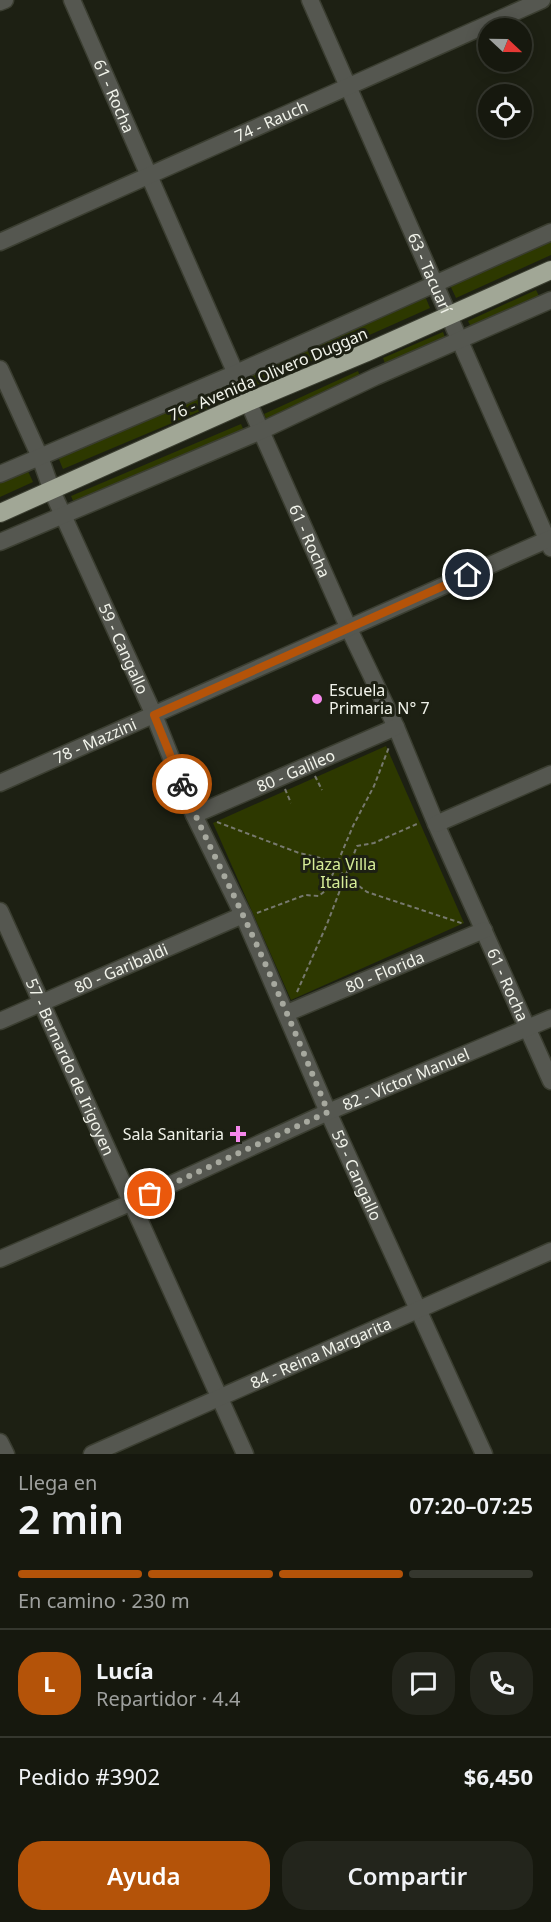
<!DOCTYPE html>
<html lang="es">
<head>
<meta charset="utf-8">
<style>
	:root { --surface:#16180e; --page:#23251c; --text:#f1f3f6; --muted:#9ea09e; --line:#35372e; --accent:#b45309 }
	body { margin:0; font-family:"Noto Sans",sans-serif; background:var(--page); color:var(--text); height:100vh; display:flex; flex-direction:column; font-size:22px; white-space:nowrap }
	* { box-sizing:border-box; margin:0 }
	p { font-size:20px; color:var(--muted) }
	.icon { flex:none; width:33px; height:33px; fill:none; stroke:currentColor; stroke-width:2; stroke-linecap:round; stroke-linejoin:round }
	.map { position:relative; height:1454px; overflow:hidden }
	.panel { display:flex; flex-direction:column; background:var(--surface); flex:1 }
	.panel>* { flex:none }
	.needle { width:39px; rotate:112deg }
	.fabs { position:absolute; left:478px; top:18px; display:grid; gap:12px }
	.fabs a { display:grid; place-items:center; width:54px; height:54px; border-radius:50%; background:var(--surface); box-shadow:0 3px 15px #0003,0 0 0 2px var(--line); font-size:30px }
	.pin { position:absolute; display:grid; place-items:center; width:51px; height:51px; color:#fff; margin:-26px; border:3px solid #fff; border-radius:50%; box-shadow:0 2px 6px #0007 }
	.courier { position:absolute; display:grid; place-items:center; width:60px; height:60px; margin:-30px; border:4px solid #b45309; border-radius:50%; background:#fff; color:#222; box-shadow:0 2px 8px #0007 }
	.head em { font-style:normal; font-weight:600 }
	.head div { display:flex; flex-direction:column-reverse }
	.head { display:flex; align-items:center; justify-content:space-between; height:102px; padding:0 18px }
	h1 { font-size:39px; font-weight:600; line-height:45px }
	.bar { display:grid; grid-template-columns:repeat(4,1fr); gap:9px 6px; align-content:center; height:72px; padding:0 18px }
	.bar i { height:8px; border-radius:4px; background:var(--line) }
	.bar .selected { background:var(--accent) }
	.bar p { grid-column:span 4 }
	.line { display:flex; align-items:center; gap:15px; padding:0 18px; border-top:2px solid var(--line) }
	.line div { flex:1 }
	.round { display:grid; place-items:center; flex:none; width:63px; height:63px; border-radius:24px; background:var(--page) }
	.button { display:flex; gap:12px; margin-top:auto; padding:12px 18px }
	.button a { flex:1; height:69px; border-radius:24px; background:var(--accent); color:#fff; font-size:24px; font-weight:600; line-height:69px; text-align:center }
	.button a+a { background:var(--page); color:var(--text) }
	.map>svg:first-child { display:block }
	.green { fill:#2d3800 }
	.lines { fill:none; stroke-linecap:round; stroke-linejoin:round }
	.minor-casing { stroke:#3b3e31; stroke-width:19 }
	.highway-casing { stroke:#3b3e31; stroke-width:20 }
	.path { stroke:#77796e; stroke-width:2; stroke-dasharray:4.5 3; stroke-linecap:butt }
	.minor { stroke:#555750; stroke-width:16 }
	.highway { stroke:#a1a796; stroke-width:18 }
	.done { stroke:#a7a99f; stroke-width:6; stroke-dasharray:0 10.8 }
	.route { stroke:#b45309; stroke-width:8 }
	.poi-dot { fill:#f688ec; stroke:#1d2013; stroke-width:2 }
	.labels { text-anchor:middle; stroke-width:6; stroke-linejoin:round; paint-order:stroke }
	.street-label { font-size:16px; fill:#f1f3ea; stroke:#1d2013 }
	.poi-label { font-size:16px; fill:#f1f3ea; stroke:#1d2013; text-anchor:start }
	.park-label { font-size:16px; fill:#d6ed98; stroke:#1d2013 }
</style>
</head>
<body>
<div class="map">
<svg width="551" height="1454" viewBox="0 0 551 1454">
	<rect width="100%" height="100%" fill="#1d2013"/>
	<!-- green -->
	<g class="green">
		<polygon points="551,236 551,255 456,298 449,283"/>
		<polygon points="536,290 540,298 472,329 468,321"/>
		<polygon points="425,296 430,308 255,386 249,374"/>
		<polygon points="443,332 446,340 386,366 383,358"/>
		<polygon points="358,371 361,379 267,421 264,414"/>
		<polygon points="224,386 229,399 63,469 58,457"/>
		<polygon points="241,424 244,431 74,503 71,496"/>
		<polygon points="27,469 33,482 0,497 0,481"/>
		<polygon points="386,746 464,923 291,1000 213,823"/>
	</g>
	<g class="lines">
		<!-- minor casing -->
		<g class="minor-casing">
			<g id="minor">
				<path id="s1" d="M72 0 261 431 349 629 396 727 436 824 551 1081"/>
				<path id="s2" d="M310 0 551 548"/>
				<polyline points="0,2 5,0"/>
				<path id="s3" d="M0 242 542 0"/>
				<path id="s4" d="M0 369 40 457 52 491 154 715 194 815 244 917 328 1112 484 1454"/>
				<polyline points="0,474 236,373 551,232"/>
				<polyline points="0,542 261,431 375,377 551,300"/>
				<path id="s5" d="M0 783 551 538"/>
				<path id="s6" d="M194 815 396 727"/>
				<polyline points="436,824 551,774"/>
				<path id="s7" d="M0 911 245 1454"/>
				<path id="s8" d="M287 1013 484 930"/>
				<path id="s9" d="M0 1021 243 915"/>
				<path id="s10" d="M0 1259 130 1203 328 1112 551 1018"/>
				<polyline points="0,1442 6,1454"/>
				<path id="s11" d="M92 1454 551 1251"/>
			</g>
		</g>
		<!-- highway casing -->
		<g class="highway-casing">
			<polyline id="highway" points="0,513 248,402 365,353 551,270"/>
		</g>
		<!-- path -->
		<g class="path">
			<polyline points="315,776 322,790"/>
			<polyline points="285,789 291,803"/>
			<polyline points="217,822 299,853 337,862"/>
			<polyline points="335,868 367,892 464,924"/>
			<polyline points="257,913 305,895 319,896 326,890 353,826 374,786 389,747"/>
			<polyline points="297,992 327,924 357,846 374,843 419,823"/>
		</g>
		<!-- minor -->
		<use href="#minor" class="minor"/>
		<!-- highway -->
		<use href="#highway" class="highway"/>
	</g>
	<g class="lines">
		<!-- done -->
		<path class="done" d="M150 1194 328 1112C301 1046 273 979 242 913 222 870 200 828 182 784"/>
		<!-- route -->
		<polyline class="route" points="182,784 154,715 468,575"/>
	</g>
	<!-- markers -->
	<g class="poi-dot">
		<circle cx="317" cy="699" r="6"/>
		<path d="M235 1125h6v6h6v6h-6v6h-6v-6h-6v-6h6z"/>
	</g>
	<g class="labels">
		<!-- street labels -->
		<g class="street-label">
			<text dy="6" stroke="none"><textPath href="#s1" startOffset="105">61 - Rocha</textPath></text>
			<text dy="6" stroke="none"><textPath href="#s3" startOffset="297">74 - Rauch</textPath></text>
			<text dy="6" stroke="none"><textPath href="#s2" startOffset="298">63 - Tacuarí</textPath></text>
			<text transform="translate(268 374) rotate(-23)" y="6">76 - Avenida Olivero Duggan</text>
			<text dy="6" stroke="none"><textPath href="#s1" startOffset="591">61 - Rocha</textPath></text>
			<text dy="6" stroke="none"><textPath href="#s4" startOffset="306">59 - Cangallo</textPath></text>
			<text dy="6" stroke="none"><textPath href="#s5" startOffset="104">78 - Mazzini</textPath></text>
			<text dy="6" stroke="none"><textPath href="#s6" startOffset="111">80 - Galileo</textPath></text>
			<text dy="6" stroke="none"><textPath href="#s9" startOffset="132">80 - Garibaldi</textPath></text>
			<text dy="6" stroke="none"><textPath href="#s8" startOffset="106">80 - Florida</textPath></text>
			<text dy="6" stroke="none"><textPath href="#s1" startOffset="1077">61 - Rocha</textPath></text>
			<text dy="6" stroke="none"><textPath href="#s7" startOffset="171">57 - Bernardo de Irigoyen</textPath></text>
			<text dy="6" stroke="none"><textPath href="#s10" startOffset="444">82 - Víctor Manuel</textPath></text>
			<text dy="6" stroke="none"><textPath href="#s4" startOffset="882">59 - Cangallo</textPath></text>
			<text dy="6" stroke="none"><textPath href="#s11" startOffset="250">84 - Reina Margarita</textPath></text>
		</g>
		<!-- poi labels -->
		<g class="poi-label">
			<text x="329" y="696">Escuela<tspan x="329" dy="18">Primaria N° 7</tspan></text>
			<text x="224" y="1140" text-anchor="end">Sala Sanitaria</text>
		</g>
		<!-- park labels -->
		<g class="park-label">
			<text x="339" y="870">Plaza Villa<tspan x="339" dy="18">Italia</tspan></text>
		</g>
	</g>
</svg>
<div class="fabs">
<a><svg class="needle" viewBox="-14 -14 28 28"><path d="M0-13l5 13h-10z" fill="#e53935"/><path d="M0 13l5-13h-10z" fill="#9ea09e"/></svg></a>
<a><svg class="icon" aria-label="locate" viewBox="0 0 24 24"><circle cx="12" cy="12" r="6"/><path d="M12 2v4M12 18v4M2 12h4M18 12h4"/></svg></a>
</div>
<div class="pin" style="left:150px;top:1194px;background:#ea580c"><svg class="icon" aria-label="bag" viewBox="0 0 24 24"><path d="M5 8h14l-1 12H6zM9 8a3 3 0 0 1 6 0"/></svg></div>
<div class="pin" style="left:468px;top:575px;background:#1f2937"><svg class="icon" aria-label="home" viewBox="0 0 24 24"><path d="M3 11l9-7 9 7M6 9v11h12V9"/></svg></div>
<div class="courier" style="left:182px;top:784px"><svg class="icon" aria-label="bike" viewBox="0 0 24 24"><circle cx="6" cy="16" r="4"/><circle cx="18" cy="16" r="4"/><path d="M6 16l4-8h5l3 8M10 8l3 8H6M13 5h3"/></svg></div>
</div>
<section class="panel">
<div class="head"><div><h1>2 min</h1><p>Llega en</p></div><em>07:20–07:25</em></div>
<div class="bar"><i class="selected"></i><i class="selected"></i><i class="selected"></i><i></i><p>En camino · 230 m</p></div>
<div class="line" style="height:108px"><b class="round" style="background:var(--accent);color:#fff">L</b><div><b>Lucía</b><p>Repartidor · 4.4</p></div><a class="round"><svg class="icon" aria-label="chat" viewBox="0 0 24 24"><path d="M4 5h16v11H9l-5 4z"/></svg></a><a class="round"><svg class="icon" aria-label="phone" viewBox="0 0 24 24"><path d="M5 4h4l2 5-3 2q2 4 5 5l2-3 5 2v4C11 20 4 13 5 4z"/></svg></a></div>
<div class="line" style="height:78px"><div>Pedido #3902</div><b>$6,450</b></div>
<div class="button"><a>Ayuda</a><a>Compartir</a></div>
</section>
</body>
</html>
